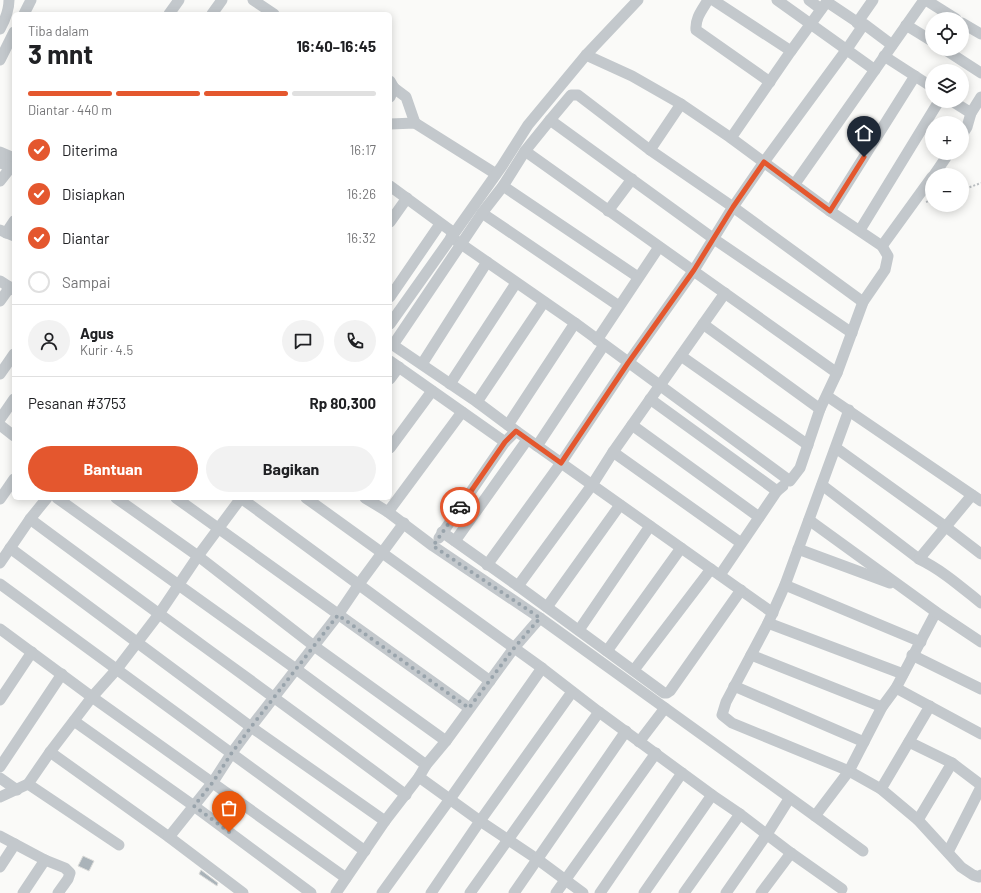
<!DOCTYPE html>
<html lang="id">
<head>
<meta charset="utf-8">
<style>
	:root { --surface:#fff; --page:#f2f2f2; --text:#202124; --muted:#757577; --line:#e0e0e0; --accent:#e4572e }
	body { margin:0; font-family:Barlow,sans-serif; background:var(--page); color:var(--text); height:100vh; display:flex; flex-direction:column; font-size:15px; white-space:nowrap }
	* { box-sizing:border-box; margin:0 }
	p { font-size:13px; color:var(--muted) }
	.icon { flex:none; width:22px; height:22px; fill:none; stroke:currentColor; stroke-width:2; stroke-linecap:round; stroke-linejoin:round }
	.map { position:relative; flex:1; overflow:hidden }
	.details { position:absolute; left:12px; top:12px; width:380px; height:488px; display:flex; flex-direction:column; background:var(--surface); border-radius:6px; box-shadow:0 2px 10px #0003 }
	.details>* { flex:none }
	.tools { position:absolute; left:925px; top:12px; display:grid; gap:8px }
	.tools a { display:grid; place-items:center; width:44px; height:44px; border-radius:50%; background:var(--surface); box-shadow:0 2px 10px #0003; font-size:20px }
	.pin { position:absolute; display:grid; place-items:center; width:34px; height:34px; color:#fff; margin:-41px -17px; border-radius:50% 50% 50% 0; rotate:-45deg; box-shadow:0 0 4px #0007 }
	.pin .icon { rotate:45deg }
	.courier { position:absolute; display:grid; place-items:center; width:40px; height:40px; margin:-20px; border:3px solid #e4572e; border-radius:50%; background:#fff; color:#222; box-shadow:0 1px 5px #0007 }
	.headline em { font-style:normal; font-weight:700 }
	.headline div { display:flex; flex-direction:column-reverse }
	.headline { display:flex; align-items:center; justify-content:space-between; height:68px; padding:0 16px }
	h1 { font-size:26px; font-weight:700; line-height:30px }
	.bar { display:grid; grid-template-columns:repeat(4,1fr); gap:6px 4px; align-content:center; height:48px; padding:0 16px }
	.bar i { height:5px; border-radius:3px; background:var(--line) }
	.bar .on { background:var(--accent) }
	.bar p { grid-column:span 4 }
	.line { display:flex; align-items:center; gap:10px; padding:0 16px; border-top:1px solid var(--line) }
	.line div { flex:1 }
	.round { display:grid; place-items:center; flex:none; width:42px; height:42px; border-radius:21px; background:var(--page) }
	ol { padding:0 16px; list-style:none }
	li { display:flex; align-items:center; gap:12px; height:44px }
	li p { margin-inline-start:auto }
	li .icon { padding:4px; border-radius:50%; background:var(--accent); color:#fff; stroke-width:4 }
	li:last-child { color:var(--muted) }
	li i { width:22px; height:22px; border:2px solid var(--line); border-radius:50% }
	.button { display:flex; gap:8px; margin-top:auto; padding:8px 16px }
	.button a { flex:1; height:46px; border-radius:24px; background:var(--accent); color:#fff; font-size:16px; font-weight:700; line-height:46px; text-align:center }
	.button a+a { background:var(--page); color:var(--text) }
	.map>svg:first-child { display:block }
	.building { fill:#aab3b9; stroke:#dcdcda }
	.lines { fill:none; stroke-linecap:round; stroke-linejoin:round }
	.path { stroke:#bbbfc2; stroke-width:2; stroke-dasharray:2 2; stroke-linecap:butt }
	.minor { stroke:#c3c8cc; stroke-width:11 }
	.done { stroke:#99a4ac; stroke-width:4; stroke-dasharray:0 7.2 }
	.route { stroke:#e4572e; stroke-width:5 }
</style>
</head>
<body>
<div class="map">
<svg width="981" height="893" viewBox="0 0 981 893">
	<rect width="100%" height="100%" fill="#fafaf8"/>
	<!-- building -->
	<g class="building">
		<polygon points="83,856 94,861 89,871 78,866"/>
		<polygon points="201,870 218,883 217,886 199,874"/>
	</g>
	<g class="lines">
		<!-- path -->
		<g class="path">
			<polyline points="962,190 981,183"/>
			<polyline points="926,202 932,200"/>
		</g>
		<!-- minor -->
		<g class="minor">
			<polyline points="253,0 274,14"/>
			<path d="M708 0C702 10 695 18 696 30L770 82"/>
			<polyline points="713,0 791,51"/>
			<polyline points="777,0 875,70"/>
			<polyline points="809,0 821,9"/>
			<polyline points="926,0 956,19"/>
			<polyline points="827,2 863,26"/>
			<polyline points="24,14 31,0"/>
			<polyline points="169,14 179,0"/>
			<polyline points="212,14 222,0"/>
			<polyline points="857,23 873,0"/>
			<polyline points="962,23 981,34"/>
			<polyline points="906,25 932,41"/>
			<path d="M0 29C5 20 9 10 9 0"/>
			<polyline points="944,49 981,73"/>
			<polyline points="884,56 932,87"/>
			<polyline points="0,60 14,32"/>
			<polyline points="390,81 394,88 390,97"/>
			<polyline points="394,88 406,97 415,123"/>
			<polyline points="952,101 971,113"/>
			<polyline points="550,120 714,239 852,333"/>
			<polyline points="390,124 415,123 496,174"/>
			<polyline points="962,135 967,127 971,113 981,97"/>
			<polyline points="731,138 791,51 828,0"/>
			<polyline points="650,150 681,104"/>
			<polyline points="525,151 837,373"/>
			<polyline points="0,152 14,158"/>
			<polyline points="0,163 14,168"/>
			<polyline points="934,175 949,153"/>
			<polyline points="0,181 11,167"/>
			<polyline points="794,185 924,0"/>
			<polyline points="390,186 454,233"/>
			<polyline points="503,186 638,277"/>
			<polyline points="608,211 632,179"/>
			<polyline points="830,211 915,76"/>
			<polyline points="482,213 619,306"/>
			<polyline points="390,222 407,198"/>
			<polyline points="0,230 14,236"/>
			<polyline points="860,230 939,101"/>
			<polyline points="6,233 14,221"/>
			<polyline points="451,237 575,323 790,481 800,468 820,409 837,373 863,302 885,270 888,256 882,246 830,211 731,138 681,104 632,76 586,55"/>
			<polyline points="882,246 932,177"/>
			<polyline points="0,281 14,290"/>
			<polyline points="390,297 440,224"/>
			<polyline points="0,301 10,287"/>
			<polyline points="390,324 502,166 528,125 586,55 638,0"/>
			<polyline points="703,324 820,409"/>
			<polyline points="597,340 659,247"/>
			<polyline points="390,343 477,402 516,431 773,613"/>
			<polyline points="393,345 482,213 503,186 525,151 550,120 571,95 578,95 650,150 733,207 863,302"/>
			<polyline points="681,356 808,445"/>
			<polyline points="390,361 505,442"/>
			<polyline points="422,364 487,262"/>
			<polyline points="0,374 14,354"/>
			<polyline points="390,379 399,367"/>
			<polyline points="450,384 516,283"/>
			<polyline points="827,396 981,501"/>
			<polyline points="650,399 777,491"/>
			<polyline points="477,402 544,302"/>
			<polyline points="849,410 785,585 768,623 726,702 722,715 732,723 849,771 881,789 918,820 961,867 973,875 979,877 981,875"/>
			<polyline points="0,419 14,399"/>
			<polyline points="0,425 14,436"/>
			<polyline points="508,425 575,323"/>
			<polyline points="632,425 759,517"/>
			<polyline points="537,446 604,345"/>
			<polyline points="390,448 432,391"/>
			<polyline points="836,448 946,527 981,554"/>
			<polyline points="613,452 741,543"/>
			<polyline points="822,485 919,559"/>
			<path d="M972 495 919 559C942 570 961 587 981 603"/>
			<polyline points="57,498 296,669 426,765"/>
			<polyline points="116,498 198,556 314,646 446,741"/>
			<polyline points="176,498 469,708"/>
			<polyline points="241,498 490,681"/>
			<polyline points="306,498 542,668 599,712 712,795 740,814 791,853 842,889"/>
			<polyline points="365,498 388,512 433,546 540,618 815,816 849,771 882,707 896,688 936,612"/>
			<polyline points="0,499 14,479"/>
			<polyline points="388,512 462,412"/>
			<path d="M30 519C155 612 282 702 406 795"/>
			<polyline points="809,520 936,612 981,642"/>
			<polyline points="442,532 518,586 664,693 667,693 670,691 741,590"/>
			<polyline points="439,538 505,442 516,431"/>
			<polyline points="455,541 527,440"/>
			<polyline points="10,548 251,727 385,821"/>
			<polyline points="798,549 890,583"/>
			<polyline points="0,563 30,519 47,498"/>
			<polyline points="487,565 561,463 628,363 694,270 733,207 764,162 847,49 864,24 892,45"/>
			<polyline points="720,575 777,491 783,486"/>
			<polyline points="0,584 365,851"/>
			<polyline points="785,585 921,642"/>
			<polyline points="518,586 592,485 613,452 725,293"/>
			<polyline points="547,607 620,505"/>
			<polyline points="768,623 903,674"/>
			<polyline points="0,629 92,697 346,878"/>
			<polyline points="579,630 650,526"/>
			<polyline points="607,651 681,548"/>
			<polyline points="751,655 882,707"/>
			<polyline points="912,655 981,689"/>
			<polyline points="634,670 711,569"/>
			<polyline points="734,686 864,742"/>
			<polyline points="896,688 981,734"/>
			<polyline points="0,700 32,652"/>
			<polyline points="74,721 194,806 311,893"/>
			<polyline points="639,742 665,708"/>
			<polyline points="909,742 952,763 981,785"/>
			<polyline points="50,752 169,837 243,893"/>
			<polyline points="0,767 62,674"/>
			<polyline points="419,777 480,821 537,859 583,893"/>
			<polyline points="0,778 17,790"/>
			<polyline points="28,784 119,845"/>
			<polyline points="881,789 930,706"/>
			<polyline points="0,797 28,784 50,752 92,697 117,669 159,614 198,556 241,498"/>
			<polyline points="815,816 863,851"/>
			<polyline points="918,820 952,763"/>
			<polyline points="0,836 45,860 65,868 70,873 68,879 58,893"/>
			<polyline points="169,837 213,782 231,754 251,727 338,615 359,584 404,523"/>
			<polyline points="948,852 981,787"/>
			<polyline points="0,867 15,844"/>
			<polyline points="23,893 45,860"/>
			<polyline points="336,893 385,821 419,777 426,765 446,741 514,648 540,618"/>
			<polyline points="382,893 450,799 542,668"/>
			<polyline points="431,893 480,821 572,692"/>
			<polyline points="470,893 599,712"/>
			<polyline points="514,893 626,731"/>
			<polyline points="556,893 656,753"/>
			<polyline points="600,893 682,773"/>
			<polyline points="644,893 712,795"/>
			<polyline points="684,893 740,814"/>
			<polyline points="726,893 767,834 789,799"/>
			<polyline points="761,893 791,853"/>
		</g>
	</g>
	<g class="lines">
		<!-- done -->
		<polyline class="done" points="229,832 194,806 213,782 231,754 251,727 338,615 469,708 514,648 540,618 433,546 460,507"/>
		<!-- route -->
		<polyline class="route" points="460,507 505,442 516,431 561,463 628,363 694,270 733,207 764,162 830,211 864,157"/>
	</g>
</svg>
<div class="tools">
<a><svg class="icon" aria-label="locate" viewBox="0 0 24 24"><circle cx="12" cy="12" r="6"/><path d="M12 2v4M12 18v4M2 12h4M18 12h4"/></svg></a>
<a><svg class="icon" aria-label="layers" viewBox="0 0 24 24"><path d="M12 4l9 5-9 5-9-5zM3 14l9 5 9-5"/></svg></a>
<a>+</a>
<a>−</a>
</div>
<div class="pin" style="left:229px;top:832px;background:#ea580c"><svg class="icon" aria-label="bag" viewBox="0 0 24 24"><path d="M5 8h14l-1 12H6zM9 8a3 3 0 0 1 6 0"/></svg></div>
<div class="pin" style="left:864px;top:157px;background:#1f2937"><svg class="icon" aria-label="home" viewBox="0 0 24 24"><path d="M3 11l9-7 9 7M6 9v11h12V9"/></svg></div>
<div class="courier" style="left:460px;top:507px"><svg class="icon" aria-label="car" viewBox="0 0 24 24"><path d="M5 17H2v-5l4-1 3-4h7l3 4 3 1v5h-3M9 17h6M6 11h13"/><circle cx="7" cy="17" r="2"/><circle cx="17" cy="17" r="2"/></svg></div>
<section class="details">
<div class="headline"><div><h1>3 mnt</h1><p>Tiba dalam</p></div><em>16:40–16:45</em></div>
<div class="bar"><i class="on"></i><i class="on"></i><i class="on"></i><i></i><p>Diantar · 440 m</p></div>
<ol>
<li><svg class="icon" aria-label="check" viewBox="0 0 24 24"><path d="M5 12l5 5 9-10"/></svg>Diterima<p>16:17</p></li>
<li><svg class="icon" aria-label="check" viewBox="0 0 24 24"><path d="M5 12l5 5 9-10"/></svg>Disiapkan<p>16:26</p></li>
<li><svg class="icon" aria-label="check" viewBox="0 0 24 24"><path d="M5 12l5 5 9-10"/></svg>Diantar<p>16:32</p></li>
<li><i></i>Sampai</li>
</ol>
<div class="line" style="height:72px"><a class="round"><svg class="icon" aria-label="person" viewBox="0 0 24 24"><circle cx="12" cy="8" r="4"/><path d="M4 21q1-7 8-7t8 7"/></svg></a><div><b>Agus</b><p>Kurir · 4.5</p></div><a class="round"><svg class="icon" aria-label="chat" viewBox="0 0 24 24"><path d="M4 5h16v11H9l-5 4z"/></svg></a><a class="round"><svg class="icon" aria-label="phone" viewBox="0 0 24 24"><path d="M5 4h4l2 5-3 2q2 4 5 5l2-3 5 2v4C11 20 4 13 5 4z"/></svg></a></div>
<div class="line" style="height:52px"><div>Pesanan #3753</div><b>Rp 80,300</b></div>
<div class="button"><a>Bantuan</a><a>Bagikan</a></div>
</section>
</div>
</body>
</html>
